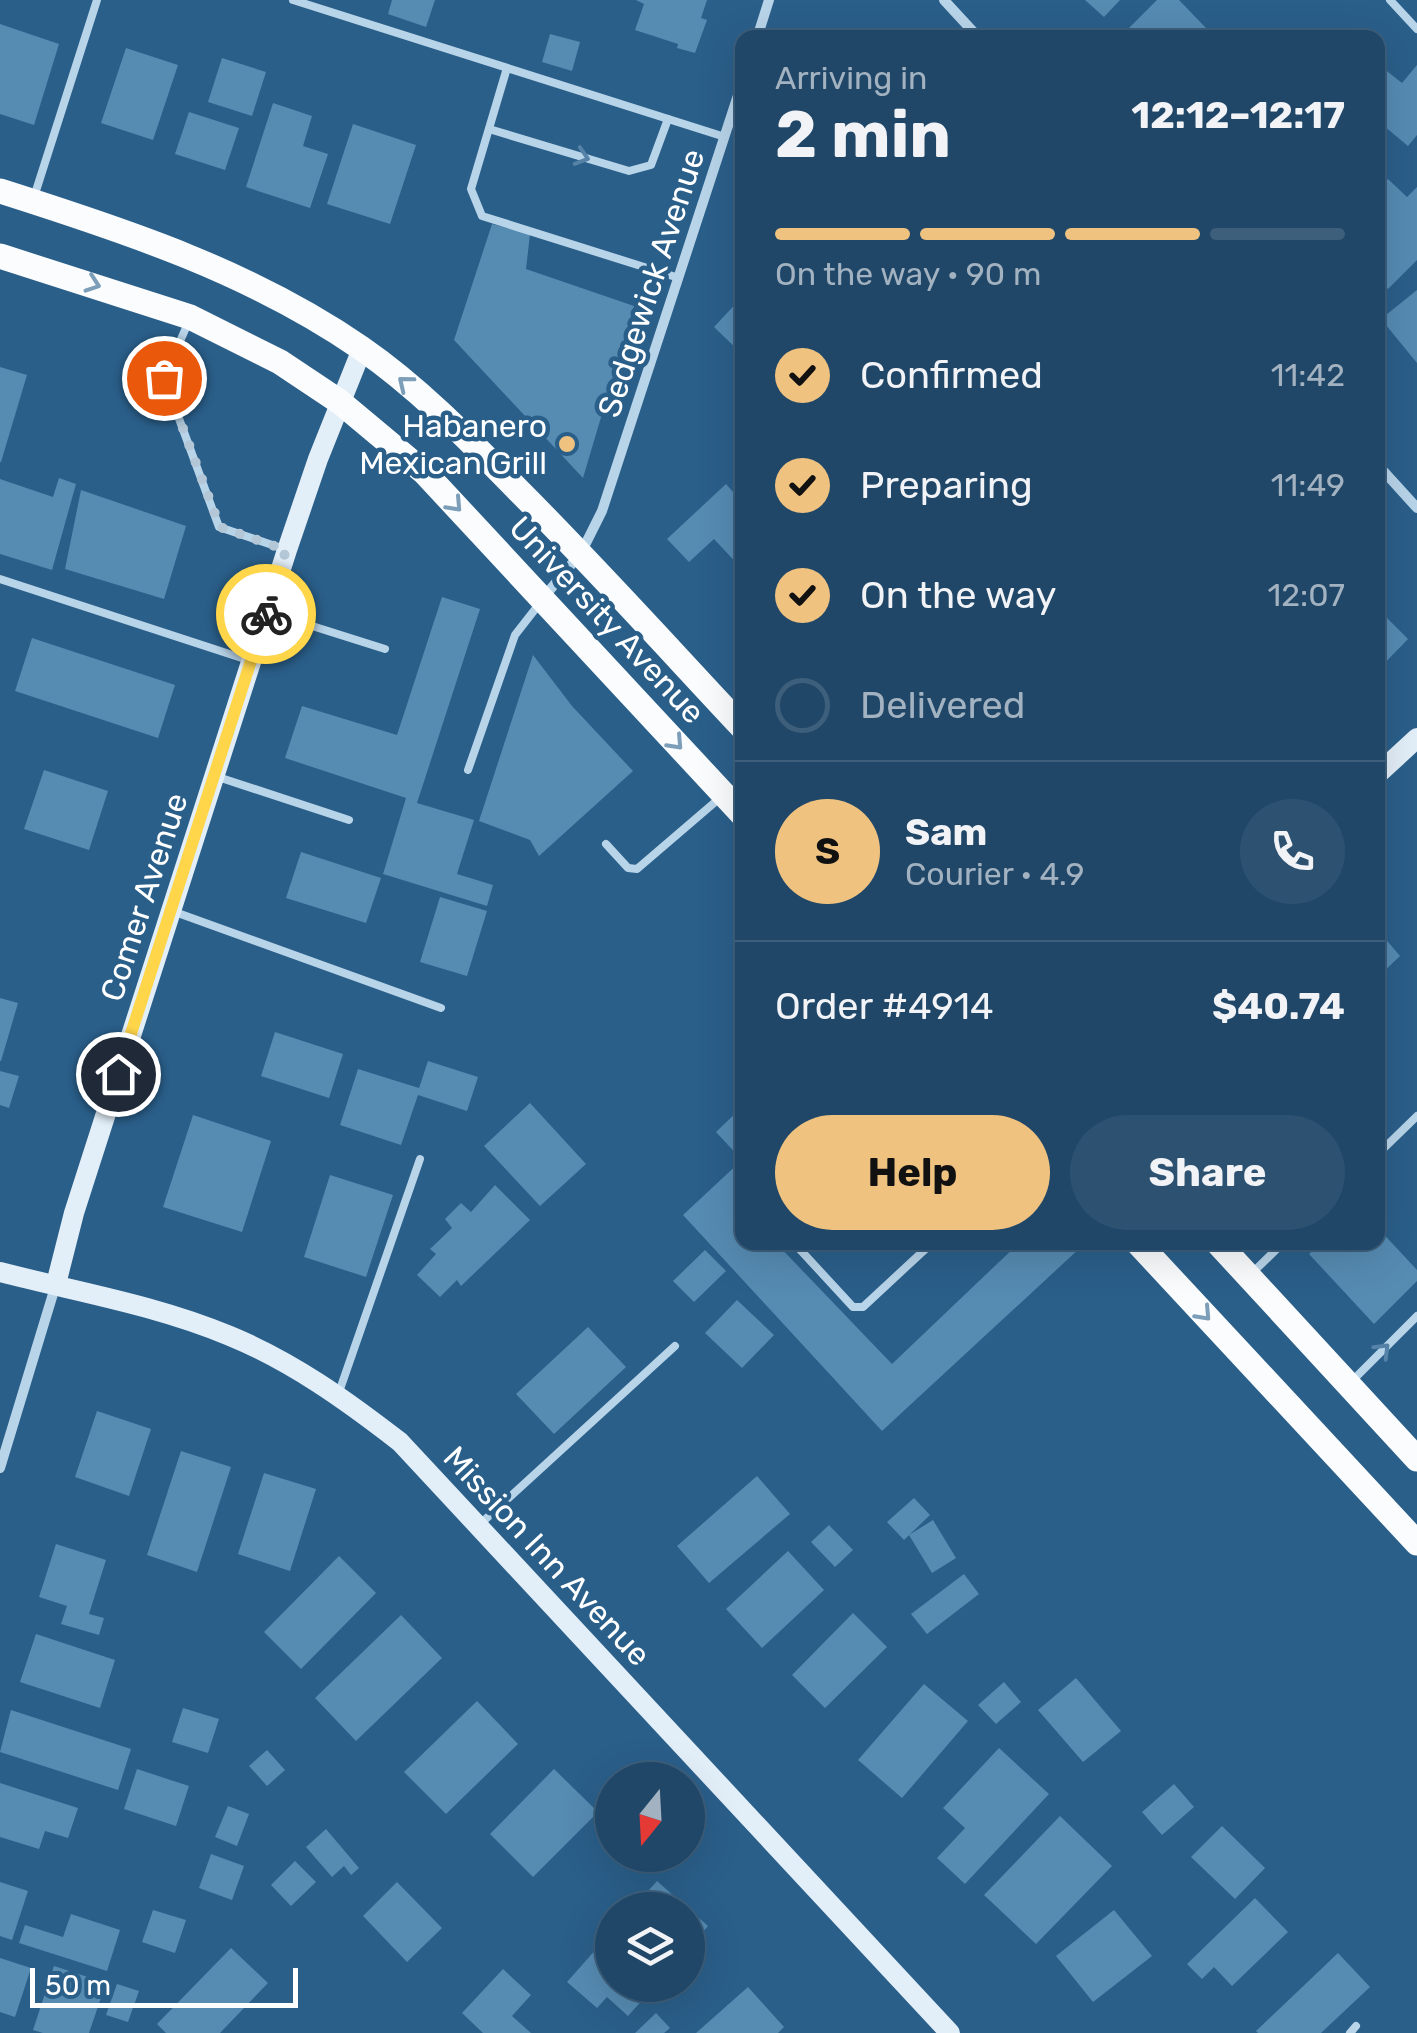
<!DOCTYPE html>
<html lang="en">
<head>
<meta charset="utf-8">
<style>
	:root { --surface:#204768; --page:#2d5171; --text:#f1f3f6; --muted:#a2b2c0; --line:#3d5f7c; --accent:#efc280 }
	body { margin:0; font-family:Rubik,sans-serif; background:var(--page); color:var(--text); height:100vh; display:flex; flex-direction:column; font-size:38px; white-space:nowrap }
	* { box-sizing:border-box; margin:0 }
	p { font-size:32px; color:var(--muted) }
	.icon { flex:none; width:55px; height:55px; fill:none; stroke:currentColor; stroke-width:2; stroke-linecap:round; stroke-linejoin:round }
	.map { position:relative; flex:1; overflow:hidden }
	.side { position:absolute; left:735px; top:30px; width:650px; height:1220px; display:flex; flex-direction:column; background:var(--surface); border-radius:20px; box-shadow:0 10px 40px #0002,0 0 0 2px var(--line) }
	.side>* { flex:none }
	.needle { width:65px; rotate:198deg }
	.fabs { position:absolute; left:595px; top:1762px; display:grid; gap:20px }
	.fabs a { display:grid; place-items:center; width:110px; height:110px; border-radius:50%; background:var(--surface); box-shadow:0 10px 40px #0002,0 0 0 2px var(--line); font-size:50px }
	.scale { position:absolute; left:30px; bottom:25px; width:268px; box-sizing:border-box; padding-left:10px; border:5px solid #fff; border-top:0; font-size:28px; line-height:35px; white-space:nowrap; color:#fff; -webkit-text-stroke:8px #2a5f8a; paint-order:stroke }
	.pin { position:absolute; display:grid; place-items:center; width:85px; height:85px; color:#fff; margin:-42px; border:5px solid #fff; border-radius:50%; box-shadow:0 2px 10px #0007 }
	.courier { position:absolute; display:grid; place-items:center; width:100px; height:100px; margin:-50px; border:8px solid #ffd54a; border-radius:50%; background:#fff; color:#222; box-shadow:0 2px 12px #0007 }
	.head em { font-style:normal; font-weight:700 }
	.head div { display:flex; flex-direction:column-reverse }
	.head { display:flex; align-items:center; justify-content:space-between; height:170px; padding:0 40px }
	h1 { font-size:65px; font-weight:700; line-height:75px }
	.bar { display:grid; grid-template-columns:repeat(4,1fr); gap:15px 10px; align-content:center; height:120px; padding:0 40px }
	.bar i { height:12px; border-radius:8px; background:var(--line) }
	.bar .on { background:var(--accent) }
	.bar p { grid-column:span 4 }
	.line { display:flex; align-items:center; gap:25px; padding:0 40px; border-top:2px solid var(--line) }
	.line div { flex:1 }
	.round { display:grid; place-items:center; flex:none; width:105px; height:105px; border-radius:52px; background:var(--page) }
	ol { padding:0 40px; list-style:none }
	li { display:flex; align-items:center; gap:30px; height:110px }
	li p { margin-inline-start:auto }
	li .icon { padding:10px; border-radius:50%; background:var(--accent); color:#111; stroke-width:4 }
	li:last-child { color:var(--muted) }
	li i { width:55px; height:55px; border:5px solid var(--line); border-radius:50% }
	.button { display:flex; gap:20px; margin-top:auto; padding:20px 40px }
	.button a { flex:1; height:115px; border-radius:60px; background:var(--accent); color:#111; font-size:40px; font-weight:700; line-height:115px; text-align:center }
	.button a+a { background:var(--page); color:var(--text) }
	.map>svg:first-child { display:block }
	.building { fill:#568bb2 }
	.lines { fill:none; stroke-linecap:round; stroke-linejoin:round }
	.lane { stroke:#b8d4e9; stroke-width:8 }
	.street { stroke:#b8d4e9; stroke-width:10 }
	.secondary { stroke:#e2eef8; stroke-width:20 }
	.primary { stroke:#fafcfe; stroke-width:25 }
	.oneway { stroke:#5582a6 }
	.oneway2 { stroke:#7d9eb8 }
	.done { stroke:#b4c7d6; stroke-width:10; stroke-dasharray:0 18 }
	.route { stroke:#ffd54a; stroke-width:12 }
	.poi-dot { fill:#efc280; stroke:#2a5f8a; stroke-width:4 }
	.labels { text-anchor:middle; stroke-width:9; stroke-linejoin:round; paint-order:stroke }
	.street-label { font-size:32px; fill:#fff; stroke:#2a5f8a }
	.poi-label { font-size:32px; fill:#fff; stroke:#2a5f8a; text-anchor:end }
</style>
</head>
<body>
<div class="map">
<svg width="1417" height="2033" viewBox="0 0 1417 2033">
	<rect width="100%" height="100%" fill="#2a5f8a"/>
	<!-- building -->
	<g class="building">
		<polygon points="392,0 435,0 426,27 388,14"/>
		<polygon points="636,0 707,0 701,18 707,20 695,53 677,48 678,44 635,30 644,4"/>
		<polygon points="1085,0 1120,0 1104,17"/>
		<polygon points="1157,0 1179,0 1206,28 1196,38 1119,38"/>
		<polygon points="0,24 59,44 34,125 0,114"/>
		<polygon points="550,34 580,42 572,71 542,62"/>
		<polygon points="126,48 178,65 153,140 101,123"/>
		<polygon points="222,58 266,72 252,116 208,102"/>
		<polygon points="1378,64 1402,83 1417,65 1417,135 1408,146 1378,121"/>
		<polygon points="273,103 312,116 303,146 328,154 310,208 246,187"/>
		<polygon points="189,112 239,128 225,170 175,154"/>
		<polygon points="353,124 416,145 390,224 327,204"/>
		<polygon points="1388,179 1407,197 1417,187 1417,260 1388,289 1378,279 1378,189"/>
		<polygon points="492,224 530,234 526,269 634,306 583,478 454,340"/>
		<polygon points="1417,290 1417,363 1381,319"/>
		<polygon points="742,297 742,354 714,327"/>
		<polygon points="0,367 27,375 1,462 0,462"/>
		<polygon points="59,478 76,484 52,570 0,554 0,479 53,497"/>
		<polygon points="726,484 742,502 742,569 714,539 689,562 667,539"/>
		<polygon points="81,490 186,526 164,599 65,569"/>
		<polygon points="442,597 480,609 417,803 474,820 457,874 493,885 487,906 383,874 406,798 285,758 302,706 397,735"/>
		<polygon points="1378,609 1408,639 1378,670"/>
		<polygon points="32,638 175,685 158,738 15,691"/>
		<polygon points="533,655 572,706 633,771 539,856 530,840 479,821"/>
		<polygon points="44,770 108,791 89,850 24,829"/>
		<polygon points="301,852 381,878 366,923 286,898"/>
		<polygon points="440,897 487,911 467,976 420,962"/>
		<polygon points="1378,930 1400,956 1378,977"/>
		<polygon points="0,998 18,1003 1,1061 0,1061"/>
		<polygon points="275,1032 343,1054 329,1098 261,1076"/>
		<polygon points="428,1061 478,1077 467,1111 418,1095 401,1145 340,1125 358,1069 419,1088"/>
		<polygon points="0,1071 19,1076 9,1108 0,1105"/>
		<polygon points="530,1103 586,1164 540,1206 484,1146"/>
		<polygon points="742,1107 742,1242 775,1242 892,1364 1020,1242 1075,1242 1080,1248 882,1431 683,1215 742,1160 716,1132"/>
		<polygon points="193,1115 271,1141 242,1232 163,1207"/>
		<polygon points="330,1175 393,1195 366,1277 304,1257"/>
		<polygon points="495,1185 530,1220 461,1286 457,1280 440,1297 417,1275 436,1254 430,1249 452,1228 445,1219 461,1203 471,1212"/>
		<polygon points="1378,1228 1417,1270 1417,1281 1374,1324 1309,1254 1323,1242 1378,1242"/>
		<polygon points="705,1250 726,1271 694,1302 673,1281"/>
		<polygon points="737,1300 774,1335 742,1368 705,1333"/>
		<polygon points="588,1327 626,1367 554,1434 516,1394"/>
		<polygon points="97,1411 151,1429 129,1496 75,1477"/>
		<polygon points="181,1451 231,1467 197,1572 147,1555"/>
		<polygon points="264,1473 316,1489 290,1571 238,1554"/>
		<polygon points="757,1476 790,1514 709,1583 677,1546"/>
		<polygon points="914,1498 930,1515 904,1540 887,1522"/>
		<polygon points="933,1520 956,1558 932,1573 909,1535"/>
		<polygon points="829,1525 853,1550 835,1567 811,1542"/>
		<polygon points="56,1544 106,1560 89,1614 104,1618 99,1635 61,1624 67,1606 39,1597"/>
		<polygon points="788,1551 824,1590 762,1648 726,1609"/>
		<polygon points="339,1556 376,1593 301,1669 264,1632"/>
		<polygon points="964,1574 979,1594 927,1634 911,1614"/>
		<polygon points="853,1613 887,1647 825,1708 792,1675"/>
		<polygon points="401,1615 442,1658 356,1741 315,1698"/>
		<polygon points="36,1634 115,1660 100,1708 20,1682"/>
		<polygon points="1076,1678 1121,1731 1083,1762 1038,1710"/>
		<polygon points="1004,1682 1021,1702 996,1724 978,1705"/>
		<polygon points="924,1684 968,1721 902,1798 858,1760"/>
		<polygon points="477,1701 518,1744 446,1814 404,1772"/>
		<polygon points="183,1708 219,1719 208,1753 172,1742"/>
		<polygon points="11,1710 131,1749 118,1790 0,1752"/>
		<polygon points="999,1748 1049,1794 965,1884 937,1858 965,1828 943,1808"/>
		<polygon points="267,1750 285,1770 267,1786 249,1766"/>
		<polygon points="137,1769 189,1786 176,1826 124,1809"/>
		<polygon points="554,1769 598,1812 533,1877 490,1834"/>
		<polygon points="0,1783 78,1808 68,1838 45,1831 39,1849 0,1837"/>
		<polygon points="1174,1784 1194,1807 1162,1835 1142,1812"/>
		<polygon points="228,1806 249,1814 237,1846 215,1837"/>
		<polygon points="1060,1816 1112,1866 1036,1944 984,1895"/>
		<polygon points="1222,1826 1265,1868 1235,1899 1191,1857"/>
		<polygon points="326,1829 359,1868 351,1875 344,1866 332,1877 306,1847"/>
		<polygon points="211,1854 244,1866 232,1900 199,1888"/>
		<polygon points="295,1861 316,1882 291,1906 271,1885"/>
		<polygon points="657,1881 708,1926 688,1949 688,1910 631,1910"/>
		<polygon points="0,1882 28,1891 12,1940 0,1936"/>
		<polygon points="397,1882 442,1928 407,1962 363,1916"/>
		<polygon points="1255,1898 1288,1932 1232,1986 1214,1967 1202,1979 1187,1964"/>
		<polygon points="153,1910 186,1920 175,1953 142,1942"/>
		<polygon points="1114,1910 1152,1956 1093,2002 1056,1956"/>
		<polygon points="71,1914 120,1930 107,1971 19,1943 25,1925 63,1937"/>
		<polygon points="612,1931 612,1985 656,1985 628,2016 607,1997 597,2008 567,1982"/>
		<polygon points="231,1948 268,1983 220,2033 166,2033 157,2024"/>
		<polygon points="1338,1953 1370,1987 1321,2033 1258,2033 1256,2031"/>
		<polygon points="0,1958 31,1968 15,2017 0,2012"/>
		<polygon points="54,1966 106,1983 89,2033 43,2033 33,2030"/>
		<polygon points="503,1969 531,1995 512,2016 531,2033 483,2033 462,2013"/>
		<polygon points="117,1984 139,1991 128,2022 106,2015"/>
		<polygon points="748,1987 784,2027 778,2033 696,2033"/>
		<polygon points="656,2013 670,2028 664,2033 635,2033"/>
	</g>
	<g class="lines">
		<!-- lane -->
		<g class="lane">
			<polyline points="293,0 725,137"/>
			<polyline points="1390,0 1417,29"/>
			<polyline points="507,68 471,189 482,216 679,278"/>
			<polyline points="489,129 629,171 651,165 668,119"/>
			<polyline points="34,197 97,0"/>
			<polyline points="188,323 164,378 219,527 287,550"/>
			<polyline points="0,579 251,661"/>
			<polyline points="271,613 385,649"/>
			<polyline points="468,770 515,635 540,603"/>
			<polyline points="218,777 349,820"/>
			<polyline points="606,844 628,868 637,869 721,797"/>
			<polyline points="175,912 441,1008"/>
			<polyline points="1378,1154 1417,1116"/>
			<polyline points="793,1242 853,1307 863,1307 933,1242"/>
			<polyline points="1251,1274 1284,1242"/>
			<polyline points="1351,1382 1417,1316"/>
			<polyline points="338,1395 420,1159"/>
			<polyline points="478,1526 675,1346"/>
			<polyline points="1350,2033 1356,2026"/>
		</g>
		<!-- street -->
		<g class="street">
			<polyline points="944,0 979,38"/>
			<polyline points="757,38 769,0"/>
			<polyline points="1378,465 1417,508"/>
			<polyline points="543,598 581,553 602,511 742,83"/>
			<polyline points="0,1468 56,1284"/>
		</g>
		<!-- secondary -->
		<g class="secondary">
			<polyline points="1378,774 1417,738"/>
			<path d="M0 1272C77 1292 156 1305 230 1336 293 1362 347 1401 400 1442L950 2033"/>
			<polyline points="56,1284 74,1213 287,550 318,459 362,349"/>
		</g>
		<!-- primary -->
		<g class="primary">
			<path d="M0 191C126 231 251 272 361 348 419 388 469 440 518 490 595 567 668 648 742 727"/>
			<polyline points="0,256 190,317 280,362 340,402 425,473 742,814"/>
			<polyline points="1137,1242 1417,1543"/>
			<polyline points="1217,1242 1417,1459"/>
		</g>
	</g>
	<!-- one-way arrows -->
	<defs><path id="oneway-chevron" d="M-2-3.5L2.5 0L-2 3.5" fill="none" stroke-width="1.6" stroke-linecap="round" stroke-linejoin="round" transform="scale(2.5)"/></defs>
	<g class="oneway">
		<use href="#oneway-chevron" transform="translate(582 157) rotate(17)"/>
		<use href="#oneway-chevron" transform="translate(1383 1350) rotate(-45)"/>
	</g>
	<g class="oneway2">
		<use href="#oneway-chevron" transform="translate(93 284) rotate(19)"/>
		<use href="#oneway-chevron" transform="translate(405 383) rotate(-141)"/>
		<use href="#oneway-chevron" transform="translate(455 505) rotate(47)"/>
		<use href="#oneway-chevron" transform="translate(676 743) rotate(47)"/>
		<use href="#oneway-chevron" transform="translate(1204 1314) rotate(47)"/>
	</g>
	<g class="lines">
		<!-- done -->
		<polyline class="done" points="164,378 220,527 286,550 266,614"/>
		<!-- route -->
		<polyline class="route" points="118,1074 266,614"/>
	</g>
	<!-- markers -->
	<circle class="poi-dot" cx="567" cy="444" r="10"/>
	<g class="labels">
		<!-- street labels -->
		<g class="street-label">
			<text transform="translate(651 283) rotate(-72)" y="11">Sedgewick Avenue</text>
			<text transform="translate(607 620) rotate(47)" y="11">University Avenue</text>
			<text transform="translate(144 897) rotate(-72)" y="11">Comer Avenue</text>
			<text transform="translate(547 1556) rotate(47)" y="11">Mission Inn Avenue</text>
		</g>
		<!-- poi labels -->
		<g class="poi-label">
			<text x="547" y="437">Habanero<tspan x="547" dy="37">Mexican Grill</tspan></text>
		</g>
	</g>
</svg>
<div class="fabs">
<a><svg class="needle" viewBox="-14 -14 28 28"><path d="M0-13l5 13h-10z" fill="#e53935"/><path d="M0 13l5-13h-10z" fill="#a2b2c0"/></svg></a>
<a><svg class="icon" aria-label="layers" viewBox="0 0 24 24"><path d="M12 4l9 5-9 5-9-5zM3 14l9 5 9-5"/></svg></a>
</div>
<div class="scale">50 m</div>
<div class="pin" style="left:164px;top:378px;background:#ea580c"><svg class="icon" aria-label="bag" viewBox="0 0 24 24"><path d="M5 8h14l-1 12H6zM9 8a3 3 0 0 1 6 0"/></svg></div>
<div class="pin" style="left:118px;top:1074px;background:#1f2937"><svg class="icon" aria-label="home" viewBox="0 0 24 24"><path d="M3 11l9-7 9 7M6 9v11h12V9"/></svg></div>
<div class="courier" style="left:266px;top:614px"><svg class="icon" aria-label="bike" viewBox="0 0 24 24"><circle cx="6" cy="16" r="4"/><circle cx="18" cy="16" r="4"/><path d="M6 16l4-8h5l3 8M10 8l3 8H6M13 5h3"/></svg></div>
<section class="side">
<div class="head"><div><h1>2 min</h1><p>Arriving in</p></div><em>12:12–12:17</em></div>
<div class="bar"><i class="on"></i><i class="on"></i><i class="on"></i><i></i><p>On the way · 90 m</p></div>
<ol>
<li><svg class="icon" aria-label="check" viewBox="0 0 24 24"><path d="M5 12l5 5 9-10"/></svg>Confirmed<p>11:42</p></li>
<li><svg class="icon" aria-label="check" viewBox="0 0 24 24"><path d="M5 12l5 5 9-10"/></svg>Preparing<p>11:49</p></li>
<li><svg class="icon" aria-label="check" viewBox="0 0 24 24"><path d="M5 12l5 5 9-10"/></svg>On the way<p>12:07</p></li>
<li><i></i>Delivered</li>
</ol>
<div class="line" style="height:180px"><b class="round" style="background:var(--accent);color:#111">S</b><div><b>Sam</b><p>Courier · 4.9</p></div><a class="round"><svg class="icon" aria-label="phone" viewBox="0 0 24 24"><path d="M5 4h4l2 5-3 2q2 4 5 5l2-3 5 2v4C11 20 4 13 5 4z"/></svg></a></div>
<div class="line" style="height:130px"><div>Order #4914</div><b>$40.74</b></div>
<div class="button"><a>Help</a><a>Share</a></div>
</section>
</div>
</body>
</html>
